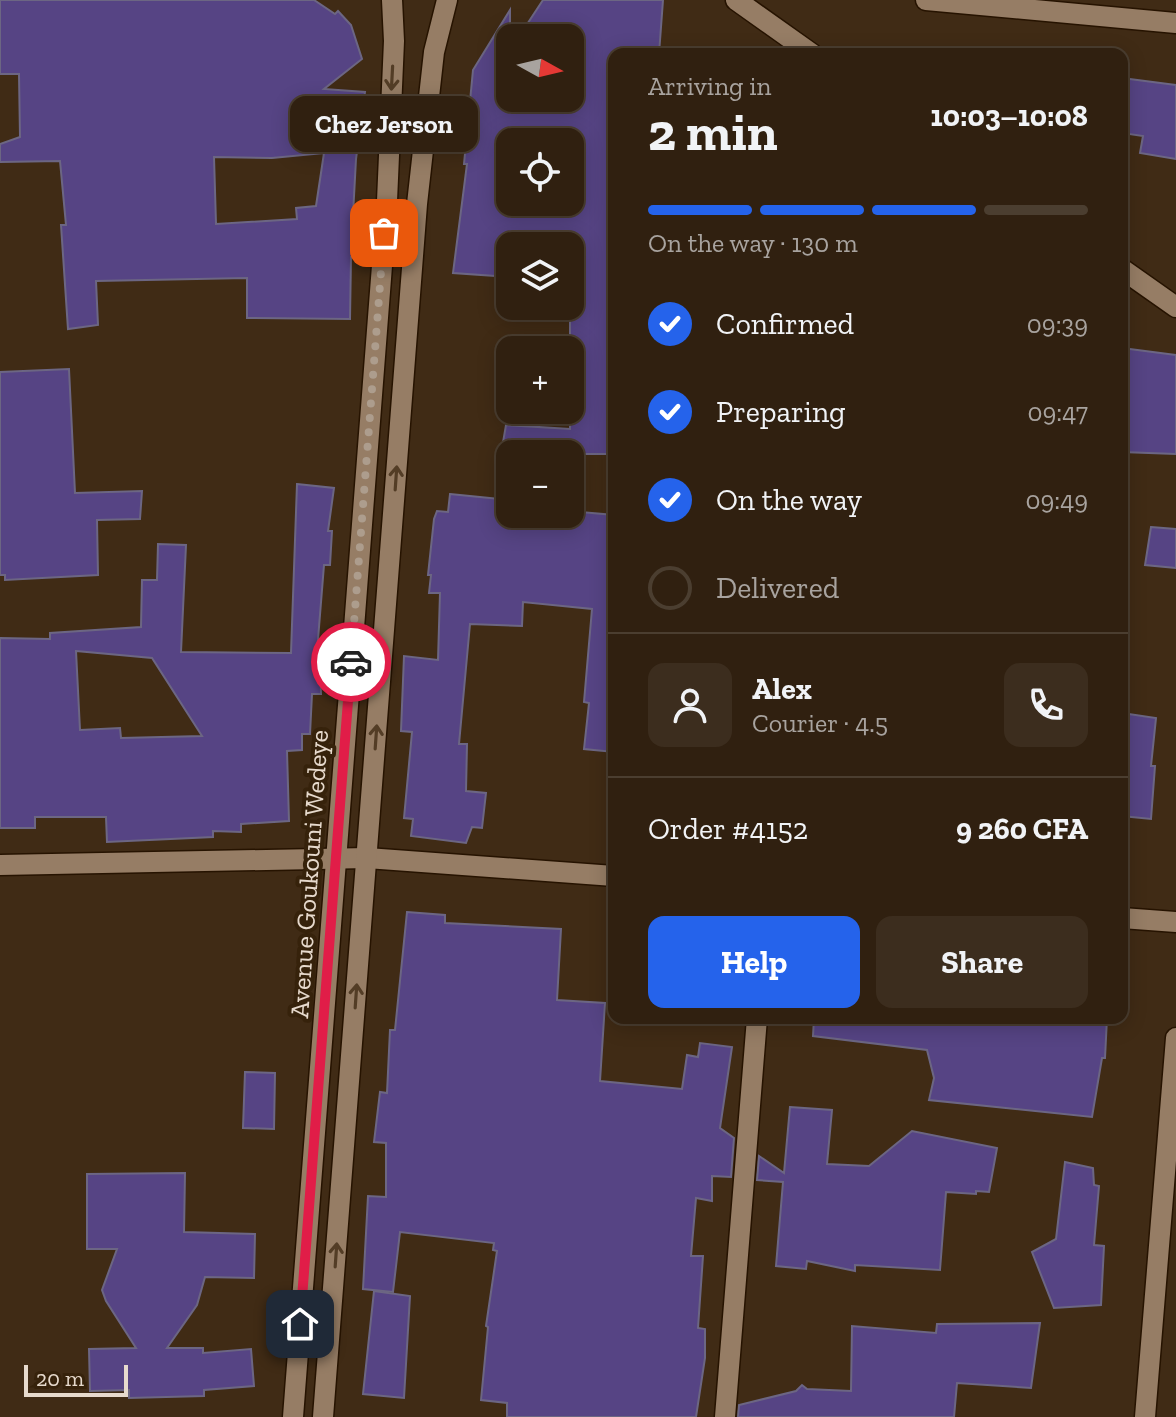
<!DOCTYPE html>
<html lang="en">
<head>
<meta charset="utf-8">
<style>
	:root { --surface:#302010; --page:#3c2d1e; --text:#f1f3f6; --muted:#a8a39f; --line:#4b3e30; --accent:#2563eb }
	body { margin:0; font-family:"Zilla Slab",serif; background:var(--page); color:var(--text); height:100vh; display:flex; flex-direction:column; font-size:30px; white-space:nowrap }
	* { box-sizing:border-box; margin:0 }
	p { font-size:26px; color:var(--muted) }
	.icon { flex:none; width:44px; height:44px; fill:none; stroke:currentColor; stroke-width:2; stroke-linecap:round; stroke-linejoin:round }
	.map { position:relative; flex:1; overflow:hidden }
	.details { position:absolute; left:608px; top:48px; width:520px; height:976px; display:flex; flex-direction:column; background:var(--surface); border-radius:16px; box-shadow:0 4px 20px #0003,0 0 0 2px var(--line) }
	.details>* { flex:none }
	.needle { width:52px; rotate:98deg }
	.controls { position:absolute; left:496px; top:24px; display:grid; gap:16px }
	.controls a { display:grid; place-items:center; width:88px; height:88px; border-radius:16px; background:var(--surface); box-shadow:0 4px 20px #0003,0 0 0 2px var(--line); font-size:40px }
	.scale { position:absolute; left:24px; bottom:20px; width:104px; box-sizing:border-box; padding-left:8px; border:4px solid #e7dacd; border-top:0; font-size:22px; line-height:28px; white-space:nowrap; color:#e7dacd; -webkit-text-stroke:6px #36220b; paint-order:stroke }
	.pin { position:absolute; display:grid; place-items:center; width:68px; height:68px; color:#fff; margin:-34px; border-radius:16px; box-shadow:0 4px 12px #0006 }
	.courier { position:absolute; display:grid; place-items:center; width:80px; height:80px; margin:-40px; border:6px solid #e11d48; border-radius:50%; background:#fff; color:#222; box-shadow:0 2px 10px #0007 }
	.bubble { position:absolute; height:56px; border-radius:16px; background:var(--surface); box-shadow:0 4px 20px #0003,0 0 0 2px var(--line); font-size:26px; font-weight:800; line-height:56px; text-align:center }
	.summary em { font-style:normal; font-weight:800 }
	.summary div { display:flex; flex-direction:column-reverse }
	.summary { display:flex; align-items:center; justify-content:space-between; height:136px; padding:0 40px }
	h1 { font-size:52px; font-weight:800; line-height:60px }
	.bar { display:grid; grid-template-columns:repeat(4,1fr); gap:12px 8px; align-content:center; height:96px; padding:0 40px }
	.bar i { height:10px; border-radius:6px; background:var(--line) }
	.bar .on { background:var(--accent) }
	.bar p { grid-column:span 4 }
	.line { display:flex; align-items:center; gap:20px; padding:0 40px; border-top:2px solid var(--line) }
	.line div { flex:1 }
	.round { display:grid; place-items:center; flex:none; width:84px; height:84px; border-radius:16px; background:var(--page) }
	ol { padding:0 40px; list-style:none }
	li { display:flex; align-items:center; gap:24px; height:88px }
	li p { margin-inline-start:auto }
	li .icon { padding:8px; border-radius:50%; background:var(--accent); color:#fff; stroke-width:4 }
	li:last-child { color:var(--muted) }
	li i { width:44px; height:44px; border:4px solid var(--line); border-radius:50% }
	.cta { display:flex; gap:16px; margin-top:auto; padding:16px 40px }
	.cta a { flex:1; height:92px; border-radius:16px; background:var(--accent); color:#fff; font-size:32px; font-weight:800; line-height:92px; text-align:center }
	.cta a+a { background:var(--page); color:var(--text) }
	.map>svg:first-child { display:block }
	.building { fill:#564484; stroke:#6c6683; stroke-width:2; fill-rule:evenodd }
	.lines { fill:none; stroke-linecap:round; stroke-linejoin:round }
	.minor-casing { stroke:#261300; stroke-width:23 }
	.minor { stroke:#967d65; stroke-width:20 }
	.oneway { stroke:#533d26 }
	.done { stroke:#ad9d8d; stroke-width:8; stroke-dasharray:0 14.4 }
	.route { stroke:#e11d48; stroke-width:10 }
	.labels { text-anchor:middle; stroke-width:8; stroke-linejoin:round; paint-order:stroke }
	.street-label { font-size:26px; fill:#e7dacd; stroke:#36220b }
</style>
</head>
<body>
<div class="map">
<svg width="1176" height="1417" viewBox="0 0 1176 1417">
	<rect width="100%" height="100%" fill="#402b15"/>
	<!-- building -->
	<g class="building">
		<path d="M0 0H314L335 14 338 11 351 25 362 59 324 89 365 92 356 159 353 215 356 257H351L350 319 247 318V278L96 281 98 325 68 329 61 225H66L60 161 0 162V144L20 137 19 74H0ZM324 153 316 206 296 208 297 219 216 224 214 157 272 158Z"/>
		<path d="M543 0H663L659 54H614V226L611 274H614V454H501L506 425 570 429V246H510V277L453 273 467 164H464L473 70 510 10V98H570V38H518ZM510 142H570V202H510Z"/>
		<polygon points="1122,78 1176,85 1176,159 1140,153 1143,136 1122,133"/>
		<polygon points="1122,348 1176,355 1176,454 1122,452"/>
		<polygon points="69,369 75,493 142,491 140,519 97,520 98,575 5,580 5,575 0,575 0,372"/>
		<path d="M297 484 334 488 328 531H332L330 565H324L317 652H320L321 694H312L310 734H302V750L287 751 289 821 241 824V832L213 831V837L107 842 106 817H35V828H0V638L50 639V633L141 627 142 580H157L158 544 186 545 181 652 291 653ZM76 651 152 658 202 736 121 738 120 728 80 730Z"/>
		<polygon points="450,494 510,500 510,514 570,514 570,511 614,515 614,752 584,749 589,703 584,702 592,609 523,602 522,626 470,624 459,744 467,744 466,791 486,793 482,828 472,827 466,843 411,836 413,819 404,818 412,732 401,731 404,656 438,660 440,593 429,593 431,575 428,575 434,519 437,511 448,512"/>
		<polygon points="1151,527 1176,529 1176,568 1145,565"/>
		<polygon points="1122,713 1156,718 1151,766 1155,766 1151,819 1122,816"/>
		<polygon points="407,912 445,915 445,923 561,929 557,1000 605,1003 600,1081 682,1089 687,1055 698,1057 700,1043 732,1047 720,1128 734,1138 731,1177 712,1176 712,1201 696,1198 691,1256 703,1256 698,1328 705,1329 705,1358 696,1417 507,1417 507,1403 481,1400 488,1327 486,1326 497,1251 493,1250 494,1243 400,1232 393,1292 363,1289 368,1196 386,1197 386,1143 374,1142 380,1092 387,1093 390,1030 395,1030"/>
		<polygon points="814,1018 1107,1018 1105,1058 1102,1058 1092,1117 929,1100 934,1078 927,1050 813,1036"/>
		<polygon points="245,1072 275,1073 274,1129 243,1128"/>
		<polygon points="790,1107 832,1110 827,1164 869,1166 912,1131 997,1148 989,1192 976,1191 976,1194 946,1192 940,1270 855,1265 855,1271 807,1261 806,1269 776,1266 783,1182 757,1180 759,1156 784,1173"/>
		<polygon points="1065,1162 1093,1168 1094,1185 1099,1186 1094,1245 1104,1246 1101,1305 1054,1308 1032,1252 1056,1239"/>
		<polygon points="185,1173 184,1232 255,1234 254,1278 205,1277 197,1305 167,1348 203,1348 203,1353 251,1349 254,1386 204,1390 204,1396 129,1398 129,1390 90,1391 89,1349 136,1348 106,1301 102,1290 117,1249 87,1249 87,1174"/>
		<polygon points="374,1291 410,1296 404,1398 363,1394"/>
		<polygon points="1040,1323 1031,1388 957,1383 954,1417 738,1417 739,1405 796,1391 802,1385 807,1389 851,1391 852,1326 936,1333 937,1324"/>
	</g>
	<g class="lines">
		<!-- minor casing -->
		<g class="minor-casing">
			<g id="minor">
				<polyline points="736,0 812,54"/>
				<polyline points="926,0 1176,23"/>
				<polyline points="1122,269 1176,307"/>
				<polyline points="0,865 367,858 614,876"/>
				<polyline points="1122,918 1176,922"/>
				<polyline points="293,1417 387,201 394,41 392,0"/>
				<polyline points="323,1417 417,204 434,52 447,0"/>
				<polyline points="725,1417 757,1018"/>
				<polyline points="1145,1417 1176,1038"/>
			</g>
		</g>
		<!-- minor -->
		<use href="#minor" class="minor"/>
	</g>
	<!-- one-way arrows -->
	<defs><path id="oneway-shaft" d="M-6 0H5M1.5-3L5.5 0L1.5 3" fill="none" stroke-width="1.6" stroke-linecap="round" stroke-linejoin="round" transform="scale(2)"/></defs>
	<g class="oneway">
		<use href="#oneway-shaft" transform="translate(392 78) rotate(93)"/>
		<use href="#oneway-shaft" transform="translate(396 478) rotate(-86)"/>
		<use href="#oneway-shaft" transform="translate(376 737) rotate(-86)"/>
		<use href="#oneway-shaft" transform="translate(356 996) rotate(-86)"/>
		<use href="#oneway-shaft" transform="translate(336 1255) rotate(-86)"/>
	</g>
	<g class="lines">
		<!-- done -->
		<polyline class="done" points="351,662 384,233"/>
		<!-- route -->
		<polyline class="route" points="300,1324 351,662"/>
	</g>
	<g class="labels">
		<!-- street labels -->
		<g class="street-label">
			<text transform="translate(309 874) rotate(-86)" y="9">Avenue Goukouni Wedeye</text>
		</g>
	</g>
</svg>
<div class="controls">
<a><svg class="needle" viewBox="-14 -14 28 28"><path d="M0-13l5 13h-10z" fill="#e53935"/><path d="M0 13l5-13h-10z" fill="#a8a39f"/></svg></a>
<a><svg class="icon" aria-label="locate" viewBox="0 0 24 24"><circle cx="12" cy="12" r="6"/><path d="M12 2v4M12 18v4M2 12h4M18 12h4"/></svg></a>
<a><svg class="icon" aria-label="layers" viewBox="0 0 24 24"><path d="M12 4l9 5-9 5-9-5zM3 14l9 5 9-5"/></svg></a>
<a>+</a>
<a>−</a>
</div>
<div class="scale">20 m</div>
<div class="pin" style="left:384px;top:233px;background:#ea580c"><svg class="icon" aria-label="bag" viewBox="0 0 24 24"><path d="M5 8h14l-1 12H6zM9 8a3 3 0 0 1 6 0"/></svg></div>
<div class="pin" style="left:300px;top:1324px;background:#1f2937"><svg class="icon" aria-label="home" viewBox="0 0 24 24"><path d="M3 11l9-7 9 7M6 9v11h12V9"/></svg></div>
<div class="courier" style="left:351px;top:662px"><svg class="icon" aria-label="car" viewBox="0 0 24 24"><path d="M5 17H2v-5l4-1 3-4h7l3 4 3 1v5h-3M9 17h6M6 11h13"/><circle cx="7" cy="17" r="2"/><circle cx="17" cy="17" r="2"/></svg></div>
<div class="bubble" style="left:290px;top:96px;width:188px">Chez Jerson</div>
<section class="details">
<div class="summary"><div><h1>2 min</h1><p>Arriving in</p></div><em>10:03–10:08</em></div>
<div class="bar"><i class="on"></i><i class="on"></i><i class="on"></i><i></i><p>On the way · 130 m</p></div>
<ol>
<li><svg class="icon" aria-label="check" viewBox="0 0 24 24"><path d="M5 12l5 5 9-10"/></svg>Confirmed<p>09:39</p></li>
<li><svg class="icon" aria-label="check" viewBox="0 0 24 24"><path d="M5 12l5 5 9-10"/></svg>Preparing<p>09:47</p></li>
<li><svg class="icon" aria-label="check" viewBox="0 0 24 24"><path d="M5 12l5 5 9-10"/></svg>On the way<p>09:49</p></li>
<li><i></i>Delivered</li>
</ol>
<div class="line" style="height:144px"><a class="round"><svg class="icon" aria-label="person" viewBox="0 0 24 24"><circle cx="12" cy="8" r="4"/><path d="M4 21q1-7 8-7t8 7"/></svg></a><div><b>Alex</b><p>Courier · 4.5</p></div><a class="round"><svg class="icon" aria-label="phone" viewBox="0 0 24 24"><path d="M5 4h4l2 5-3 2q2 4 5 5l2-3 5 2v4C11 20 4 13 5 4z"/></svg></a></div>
<div class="line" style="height:104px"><div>Order #4152</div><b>9 260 CFA</b></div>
<div class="cta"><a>Help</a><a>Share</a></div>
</section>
</div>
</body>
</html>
